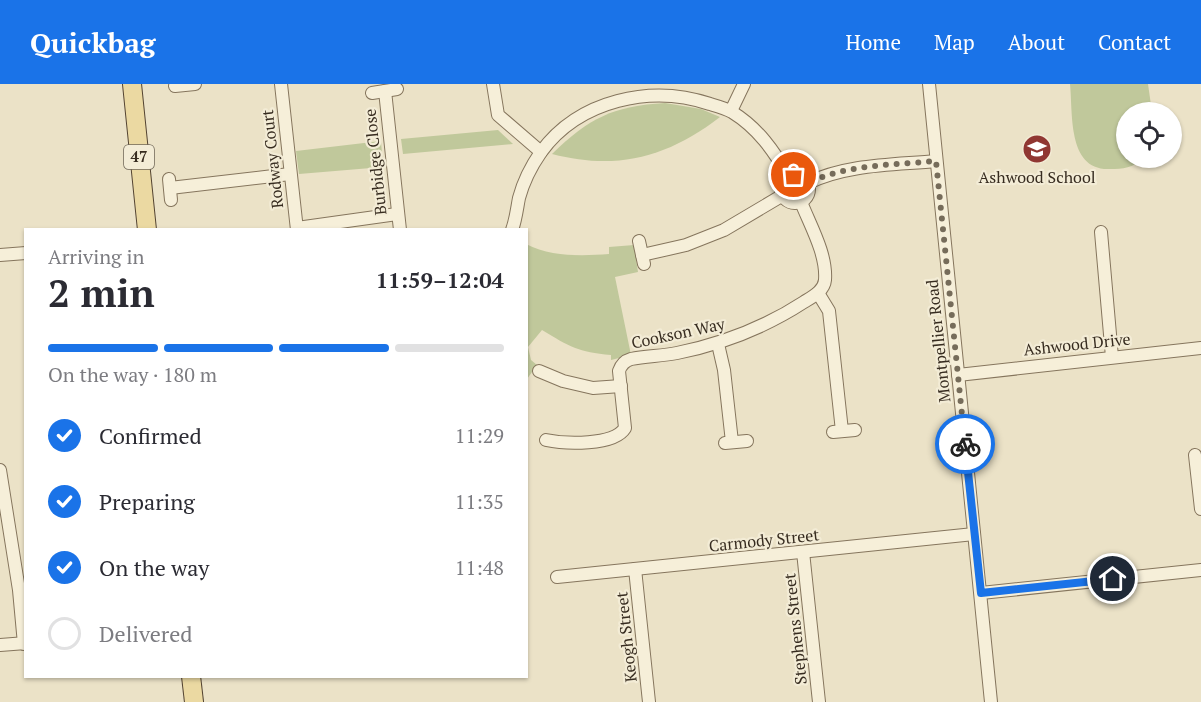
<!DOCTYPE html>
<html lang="en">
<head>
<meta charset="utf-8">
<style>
	:root { --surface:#fff; --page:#f2f2f3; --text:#2b2b33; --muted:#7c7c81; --line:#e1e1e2; --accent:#1a73e8 }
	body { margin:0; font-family:"PT Serif",serif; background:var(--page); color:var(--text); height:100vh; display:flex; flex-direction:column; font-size:22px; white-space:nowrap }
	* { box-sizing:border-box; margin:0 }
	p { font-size:20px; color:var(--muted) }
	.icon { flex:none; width:33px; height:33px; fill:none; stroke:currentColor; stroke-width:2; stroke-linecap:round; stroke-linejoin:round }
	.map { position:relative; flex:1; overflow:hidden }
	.drawer { position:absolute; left:24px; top:144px; width:504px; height:450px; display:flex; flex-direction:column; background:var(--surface); border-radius:0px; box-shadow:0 2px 4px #0004 }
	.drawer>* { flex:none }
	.tools { position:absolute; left:1116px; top:18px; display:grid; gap:12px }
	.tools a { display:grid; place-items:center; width:66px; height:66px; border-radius:50%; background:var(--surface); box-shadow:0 2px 4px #0004; font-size:30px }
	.pin { position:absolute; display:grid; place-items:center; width:51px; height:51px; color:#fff; margin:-26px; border:3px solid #fff; border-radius:50%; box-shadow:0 2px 6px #0007 }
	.courier { position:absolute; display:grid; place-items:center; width:60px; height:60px; margin:-30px; border:4px solid #1a73e8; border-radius:50%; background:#fff; color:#222; box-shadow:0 2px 8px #0007 }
	.overview em { font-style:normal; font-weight:700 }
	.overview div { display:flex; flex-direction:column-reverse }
	.overview { display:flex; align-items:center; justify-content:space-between; height:102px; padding:0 24px }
	h1 { font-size:39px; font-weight:700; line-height:45px }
	.bar { display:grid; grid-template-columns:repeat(4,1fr); gap:9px 6px; align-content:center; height:72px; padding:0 24px }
	.bar i { height:8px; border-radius:4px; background:var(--line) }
	.bar .current { background:var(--accent) }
	.bar p { grid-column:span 4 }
	ol { padding:0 24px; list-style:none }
	li { display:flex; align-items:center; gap:18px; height:66px }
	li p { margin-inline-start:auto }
	li .icon { padding:6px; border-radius:50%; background:var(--accent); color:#fff; stroke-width:4 }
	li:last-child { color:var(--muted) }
	li i { width:33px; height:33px; border:3px solid var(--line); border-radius:50% }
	header { display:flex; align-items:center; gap:36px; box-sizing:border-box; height:84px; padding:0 30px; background:var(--accent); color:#fff }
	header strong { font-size:28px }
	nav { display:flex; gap:33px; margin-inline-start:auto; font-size:21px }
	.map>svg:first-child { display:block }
	.green { fill:#c0c89b }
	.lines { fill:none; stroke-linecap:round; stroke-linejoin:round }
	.street-casing { stroke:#85755d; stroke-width:14 }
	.primary-casing { stroke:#534331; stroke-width:20 }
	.street { stroke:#f6efd9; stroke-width:12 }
	.primary { stroke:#ebd9a2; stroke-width:18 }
	.done { stroke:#766c5a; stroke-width:6; stroke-dasharray:0 10.8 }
	.route { stroke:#1a73e8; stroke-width:8 }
	.labels { text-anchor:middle; stroke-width:4.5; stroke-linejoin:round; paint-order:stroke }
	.shield { fill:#f3ecd6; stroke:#6f6657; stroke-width:1.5 }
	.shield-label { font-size:15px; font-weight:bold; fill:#372c20 }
	.street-label { font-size:16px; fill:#372c20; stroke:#f3ecd6 }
	.poi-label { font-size:16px; fill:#372c20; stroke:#f3ecd6 }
</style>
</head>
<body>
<header>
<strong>Quickbag</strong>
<nav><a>Home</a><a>Map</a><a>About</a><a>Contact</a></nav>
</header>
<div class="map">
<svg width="1201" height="618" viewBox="0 0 1201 618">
	<rect width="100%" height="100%" fill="#ebe2c7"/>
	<!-- green -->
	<g class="green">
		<path d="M1070 0H1148L1152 28H1126V74H1143C1133 84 1123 85 1110 85 1067 87 1073 29 1070 0Z"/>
		<path d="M665 19 701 25 720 33C668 73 617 87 552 70 589 34 613 22 665 19Z"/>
		<polygon points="498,46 513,60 403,70 401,55"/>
		<polygon points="381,57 383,83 299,90 296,67"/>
		<path d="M526 160C551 173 582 172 609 170V163L634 161 638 188 615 193 631 271 611 276V271C578 268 570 263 542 246L528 263 531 276 537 281 527 295Z"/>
	</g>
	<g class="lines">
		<!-- street casing -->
		<g class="street-casing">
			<g id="street">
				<polyline points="281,0 297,146"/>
				<polyline points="493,0 498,31 541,68"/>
				<polyline points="929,0 991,618"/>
				<polyline points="175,2 195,0"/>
				<polyline points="385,7 400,146"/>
				<polyline points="372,9 397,5"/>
				<polyline points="731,27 744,0"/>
				<circle cx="795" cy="105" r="14"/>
				<polyline points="169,95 171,116"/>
				<path d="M808 99C847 80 894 81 936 77"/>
				<polyline points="170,104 290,90"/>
				<polyline points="297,144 397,130"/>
				<path d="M512 146C516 135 517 124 519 114 523 99 532 81 541 68 579 16 651 0 710 20 717 22 725 24 732 28 758 44 774 67 789 93"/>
				<polyline points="1101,148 1112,273"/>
				<polyline points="639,157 644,180"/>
				<polyline points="0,171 26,169"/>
				<polyline points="642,171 686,161 724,146 783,111"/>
				<polyline points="818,209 829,227 842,347"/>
				<polyline points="718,260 724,286 732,358"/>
				<polyline points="539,287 563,297 593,304 621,302"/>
				<polyline points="958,291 1201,264"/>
				<polyline points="833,348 855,346"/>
				<path d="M546 356C565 360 614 362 625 344L619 287C621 281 624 277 631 275 646 272 662 272 677 269 722 260 764 244 804 218 812 213 824 207 825 196 827 170 810 141 801 118"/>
				<polyline points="725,359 747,357"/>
				<polyline points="1195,371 1201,425"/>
				<polyline points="0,386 19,506 24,560"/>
				<polyline points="803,468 819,618"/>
				<polyline points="635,485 649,618"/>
				<polyline points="557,493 974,450"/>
				<polyline points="981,509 1201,486"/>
				<polyline points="0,561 26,559"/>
			</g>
		</g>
		<!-- primary casing -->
		<g class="primary-casing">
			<g id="primary">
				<polyline points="132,0 147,146"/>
				<polyline points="191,592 194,618"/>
			</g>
		</g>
		<!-- street -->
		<use href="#street" class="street"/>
		<!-- primary -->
		<use href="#primary" class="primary"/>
	</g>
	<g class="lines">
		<!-- done -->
		<path class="done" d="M794 91 804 94 808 99C847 80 894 81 936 77L965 360"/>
		<!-- route -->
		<polyline class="route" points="965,360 981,509 1113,495"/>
	</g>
	<!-- icons -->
	<defs>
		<g id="school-disc" transform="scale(1.5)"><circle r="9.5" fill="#903732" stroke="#f3ecd6"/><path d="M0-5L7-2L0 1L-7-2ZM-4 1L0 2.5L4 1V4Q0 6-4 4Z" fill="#fff"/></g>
	</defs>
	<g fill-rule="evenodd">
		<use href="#school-disc" x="1037" y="65"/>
	</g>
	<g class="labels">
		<!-- shield labels -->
		<rect class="shield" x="124" y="61" width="30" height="24" rx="4.5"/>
		<g class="shield-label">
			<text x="139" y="78">47</text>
		</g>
		<!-- street labels -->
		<g class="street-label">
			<text transform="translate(272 75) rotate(-96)" y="6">Rodway Court</text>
			<text transform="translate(375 78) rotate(-96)" y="6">Burbidge Close</text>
			<text transform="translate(678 249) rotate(-12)" y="6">Cookson Way</text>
			<text transform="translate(938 257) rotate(-96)" y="6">Montpellier Road</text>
			<text transform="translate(1077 260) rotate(-6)" y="6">Ashwood Drive</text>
			<text transform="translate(764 456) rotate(-6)" y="6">Carmody Street</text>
			<text transform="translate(795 545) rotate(-96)" y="6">Stephens Street</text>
			<text transform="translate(626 553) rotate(-96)" y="6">Keogh Street</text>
		</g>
		<!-- poi labels -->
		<g class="poi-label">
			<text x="1037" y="99">Ashwood School</text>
		</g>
	</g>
</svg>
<div class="tools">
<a><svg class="icon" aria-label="locate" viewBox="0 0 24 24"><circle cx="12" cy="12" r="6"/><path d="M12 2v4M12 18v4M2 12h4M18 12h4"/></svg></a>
</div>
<div class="pin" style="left:794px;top:91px;background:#ea580c"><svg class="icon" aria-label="bag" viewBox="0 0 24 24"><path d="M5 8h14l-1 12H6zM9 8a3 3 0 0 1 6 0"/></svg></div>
<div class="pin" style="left:1113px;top:495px;background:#1f2937"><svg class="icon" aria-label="home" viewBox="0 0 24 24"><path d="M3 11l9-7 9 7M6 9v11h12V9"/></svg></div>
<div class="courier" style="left:965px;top:360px"><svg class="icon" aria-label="bike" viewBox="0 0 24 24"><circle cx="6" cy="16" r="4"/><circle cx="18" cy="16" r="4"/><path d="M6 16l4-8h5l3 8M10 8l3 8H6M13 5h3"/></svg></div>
<section class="drawer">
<div class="overview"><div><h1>2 min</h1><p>Arriving in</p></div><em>11:59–12:04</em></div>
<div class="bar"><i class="current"></i><i class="current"></i><i class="current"></i><i></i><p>On the way · 180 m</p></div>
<ol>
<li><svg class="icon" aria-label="check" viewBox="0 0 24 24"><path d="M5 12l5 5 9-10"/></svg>Confirmed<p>11:29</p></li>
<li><svg class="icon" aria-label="check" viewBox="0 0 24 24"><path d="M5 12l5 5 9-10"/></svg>Preparing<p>11:35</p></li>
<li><svg class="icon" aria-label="check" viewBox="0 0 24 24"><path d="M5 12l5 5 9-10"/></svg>On the way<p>11:48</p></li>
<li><i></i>Delivered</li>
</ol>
</section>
</div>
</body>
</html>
